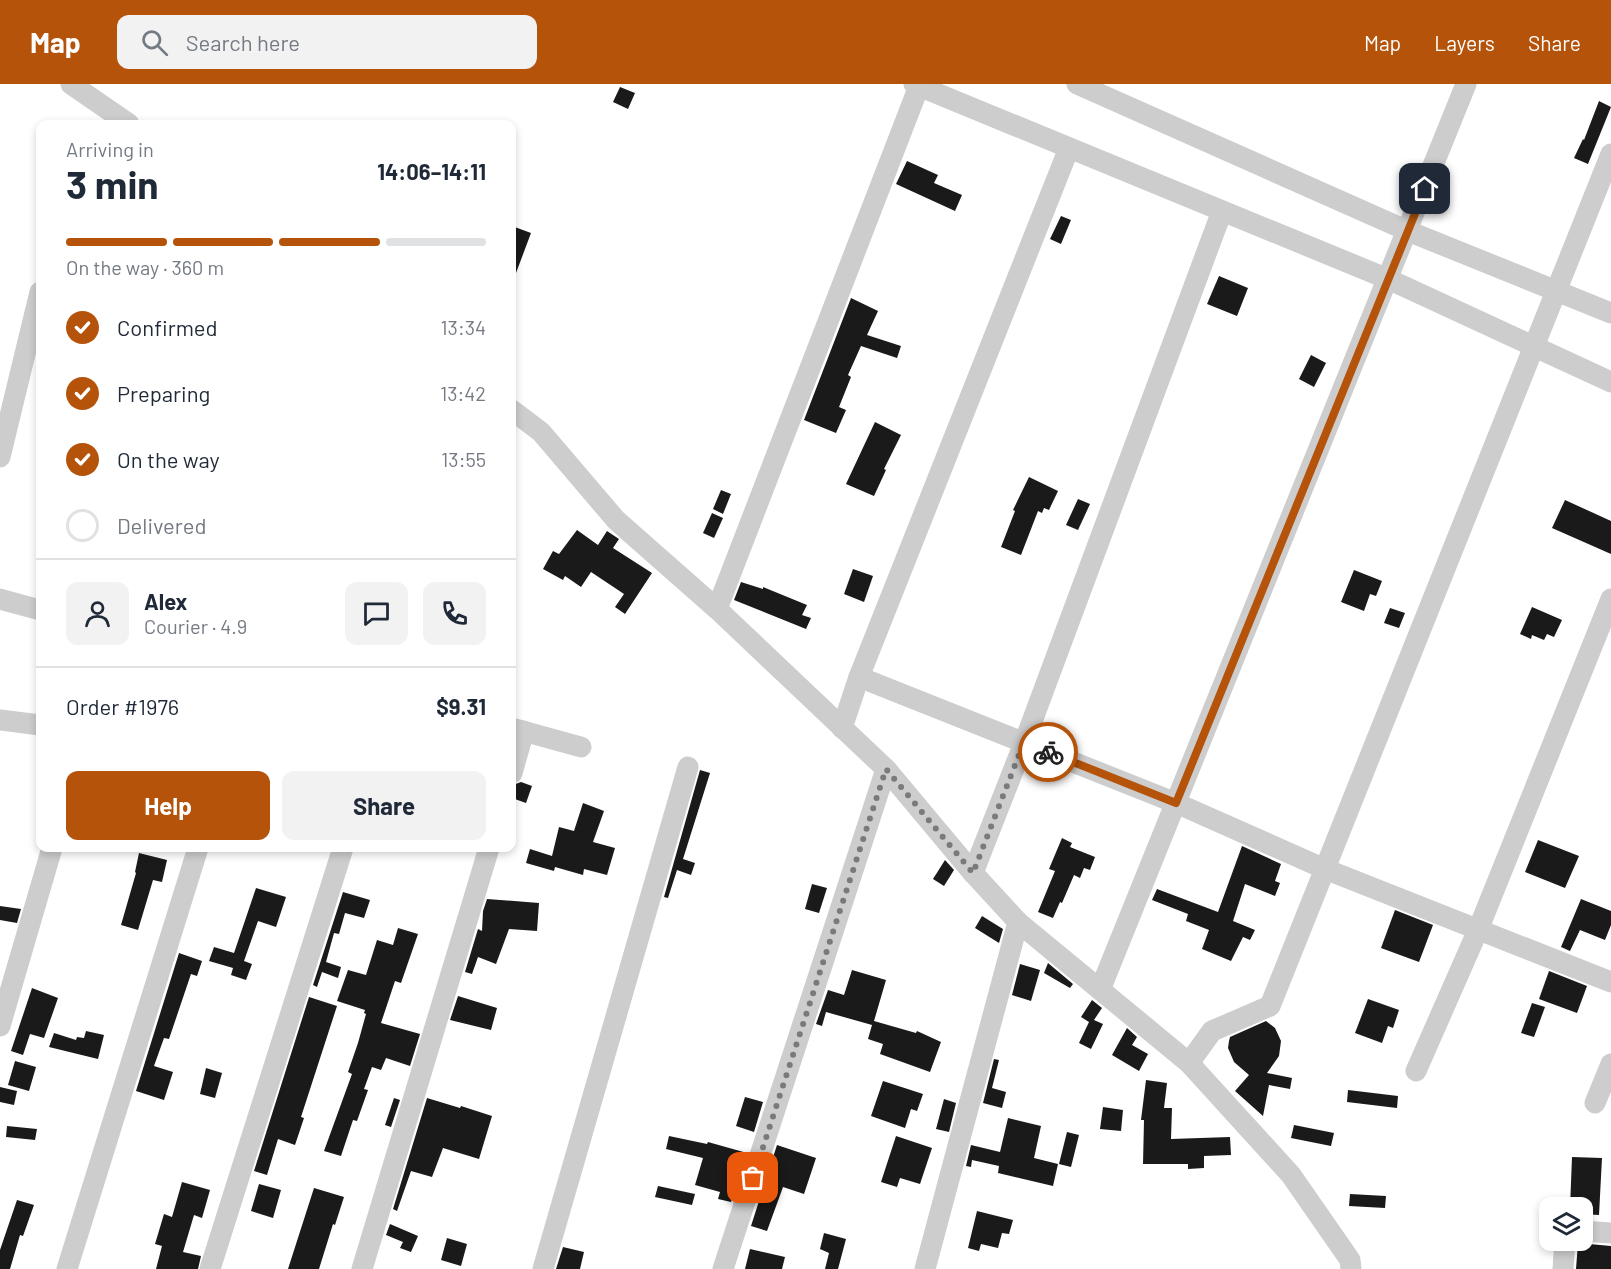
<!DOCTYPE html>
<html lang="en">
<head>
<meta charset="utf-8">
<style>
	:root { --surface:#fff; --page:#f2f2f3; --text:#1f2937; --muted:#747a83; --line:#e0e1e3; --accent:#b45309 }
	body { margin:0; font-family:Barlow,sans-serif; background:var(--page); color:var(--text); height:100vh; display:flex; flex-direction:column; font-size:22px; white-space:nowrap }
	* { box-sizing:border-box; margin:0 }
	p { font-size:20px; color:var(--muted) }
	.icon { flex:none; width:33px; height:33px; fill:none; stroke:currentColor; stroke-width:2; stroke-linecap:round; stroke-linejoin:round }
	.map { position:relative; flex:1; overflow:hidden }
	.side { position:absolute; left:36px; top:36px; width:480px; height:732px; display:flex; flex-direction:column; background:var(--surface); border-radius:12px; box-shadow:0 3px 9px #0003 }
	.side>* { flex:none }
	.controls { position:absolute; left:1539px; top:1113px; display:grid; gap:12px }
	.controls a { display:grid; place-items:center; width:54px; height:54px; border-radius:12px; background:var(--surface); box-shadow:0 3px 9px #0003; font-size:30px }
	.pin { position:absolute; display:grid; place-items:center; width:51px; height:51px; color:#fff; margin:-26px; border-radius:12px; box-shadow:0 3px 9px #0006 }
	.courier { position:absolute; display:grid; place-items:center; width:60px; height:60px; margin:-30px; border:4px solid #b45309; border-radius:50%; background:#fff; color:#222; box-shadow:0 2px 8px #0007 }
	.headline em { font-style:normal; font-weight:700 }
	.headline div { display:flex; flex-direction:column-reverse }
	.headline { display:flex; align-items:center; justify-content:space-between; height:102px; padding:0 30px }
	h1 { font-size:39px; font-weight:700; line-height:45px }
	.bar { display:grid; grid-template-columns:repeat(4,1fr); gap:9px 6px; align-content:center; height:72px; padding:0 30px }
	.bar i { height:8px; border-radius:4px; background:var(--line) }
	.bar .on { background:var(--accent) }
	.bar p { grid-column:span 4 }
	.line { display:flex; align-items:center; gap:15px; padding:0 30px; border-top:2px solid var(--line) }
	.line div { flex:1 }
	.round { display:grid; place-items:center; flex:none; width:63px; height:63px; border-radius:12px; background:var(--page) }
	ol { padding:0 30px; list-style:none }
	li { display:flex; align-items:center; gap:18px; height:66px }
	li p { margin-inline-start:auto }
	li .icon { padding:6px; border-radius:50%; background:var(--accent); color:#fff; stroke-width:4 }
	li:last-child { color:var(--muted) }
	li i { width:33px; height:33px; border:3px solid var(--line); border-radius:50% }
	.button { display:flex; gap:12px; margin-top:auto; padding:12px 30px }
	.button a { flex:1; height:69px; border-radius:12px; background:var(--accent); color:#fff; font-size:24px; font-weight:700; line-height:69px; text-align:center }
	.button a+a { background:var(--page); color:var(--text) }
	header { display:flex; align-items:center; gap:36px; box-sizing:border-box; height:84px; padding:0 30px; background:var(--accent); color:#fff }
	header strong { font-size:28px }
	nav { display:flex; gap:33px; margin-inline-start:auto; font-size:21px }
	.search { width:420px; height:54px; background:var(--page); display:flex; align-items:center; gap:15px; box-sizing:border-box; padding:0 21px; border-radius:12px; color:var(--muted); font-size:22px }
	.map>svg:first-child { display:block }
	.building { fill:#1a1a1a }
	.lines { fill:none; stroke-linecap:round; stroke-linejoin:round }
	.minor { stroke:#cdcdcd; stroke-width:21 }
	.done { stroke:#7a7a7a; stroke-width:6; stroke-dasharray:0 10.8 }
	.route { stroke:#b45309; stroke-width:8 }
</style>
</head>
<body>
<header>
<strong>Map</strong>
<div class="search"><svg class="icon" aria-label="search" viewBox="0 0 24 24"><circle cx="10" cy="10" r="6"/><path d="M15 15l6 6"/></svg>Search here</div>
<nav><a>Map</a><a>Layers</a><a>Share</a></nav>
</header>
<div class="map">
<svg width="1611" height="1185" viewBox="0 0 1611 1185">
	<rect width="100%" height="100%" fill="#fff"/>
	<!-- building -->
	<g class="building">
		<polygon points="620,3 635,9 628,25 613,18"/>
		<polygon points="1599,17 1611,23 1588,80 1574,74 1583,55 1584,56"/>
		<polygon points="907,77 938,91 934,99 962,111 955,127 896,100"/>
		<polygon points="1061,132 1071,136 1061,160 1050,155"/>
		<polygon points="512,142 531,149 513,197 512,197"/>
		<polygon points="1219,192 1248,204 1237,232 1207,220"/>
		<polygon points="851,214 878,227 867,251 901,262 897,274 861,262 848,291 851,293 839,323 846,326 836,349 804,336"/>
		<polygon points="1311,271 1326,279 1314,303 1299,295"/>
		<polygon points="875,338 901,351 884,385 886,386 874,412 846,400"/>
		<polygon points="1029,393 1058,407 1049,426 1044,424 1042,429 1038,427 1021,471 1001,463 1015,427 1013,426"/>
		<polygon points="721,406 731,410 723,430 713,425"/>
		<polygon points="1078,415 1090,420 1078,446 1066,441"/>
		<polygon points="1565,416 1611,437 1611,470 1552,444"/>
		<polygon points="712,429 723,434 714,454 703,449"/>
		<polygon points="577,446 598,461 607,447 619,455 613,464 652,489 625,530 615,523 624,510 591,488 581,503 565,492 563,496 543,485 553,467 559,470"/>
		<polygon points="853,485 873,492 864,518 844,510"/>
		<polygon points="1354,486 1382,497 1376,512 1370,510 1364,527 1341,518"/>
		<polygon points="741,498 763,505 763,503 807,521 802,531 811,534 806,545 734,516"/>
		<polygon points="1532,523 1562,536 1554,553 1547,550 1544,556 1532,551 1531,555 1520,550"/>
		<polygon points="1390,524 1405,529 1399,544 1384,539"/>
		<polygon points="700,686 710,689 683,775 695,779 691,791 677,786 668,814 664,813"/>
		<polygon points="521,698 532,702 526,719 512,714 513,701"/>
		<polygon points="583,719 604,727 593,758 615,764 607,791 584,785 583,791 555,783 554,787 526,779 530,765 552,772 559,743 574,747"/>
		<polygon points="1062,754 1072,759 1070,763 1095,773 1090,786 1084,784 1080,794 1074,791 1062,819 1060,818 1053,834 1038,828 1055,787 1049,785"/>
		<polygon points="1538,756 1579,772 1565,804 1525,788"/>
		<polygon points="1242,762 1281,780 1275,797 1280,799 1275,812 1245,800 1233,837 1255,846 1250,856 1243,853 1231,877 1202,865 1209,846 1186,837 1188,830 1152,816 1157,805 1218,828"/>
		<polygon points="139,769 167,776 162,798 153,796 138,846 121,841 136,789 135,788"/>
		<polygon points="945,776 954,786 944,802 933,795"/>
		<polygon points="812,800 827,804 819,829 805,825"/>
		<polygon points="256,804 286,813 276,843 258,837 244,877 252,880 246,896 231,891 233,884 209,877 214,863 234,869"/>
		<polygon points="343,808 370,816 364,834 345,829 339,850 334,849 326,878 341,883 338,894 322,888 317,903 313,901"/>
		<polygon points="487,815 539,819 537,847 509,845 496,880 478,873 472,890 465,888 478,845 482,847 483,827"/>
		<polygon points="1581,815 1611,827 1611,841 1605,856 1580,846 1570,867 1561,863"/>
		<polygon points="0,822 21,825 17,839 0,836"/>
		<polygon points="1395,826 1433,841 1419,878 1381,864"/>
		<polygon points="982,832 1003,845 999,859 975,844"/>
		<polygon points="398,844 418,850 401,899 395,897 381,939 420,950 410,982 386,974 381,986 372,983 364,1005 368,1006 357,1037 353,1036 341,1072 324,1067 352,990 348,988 358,959 366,930 364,929 365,926 337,917 348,886 366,891 377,856 393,861"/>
		<polygon points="179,869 202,877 197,892 191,890 169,955 164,954 154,982 173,988 164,1016 136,1007"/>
		<polygon points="1048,879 1073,900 1070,904 1044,889"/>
		<polygon points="1020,880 1040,886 1031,917 1012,911"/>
		<polygon points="852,886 886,896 874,937 916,949 917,947 941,958 930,988 880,970 883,960 868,955 872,941 826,928 822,942 816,940 828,906 844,911"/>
		<polygon points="1549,887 1587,902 1577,929 1539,915"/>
		<polygon points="32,904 58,914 44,954 30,950 23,971 11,967"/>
		<polygon points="458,912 497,924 491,946 450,936"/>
		<polygon points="309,913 337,922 301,1033 304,1034 295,1061 278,1055 267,1091 254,1087"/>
		<polygon points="1368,915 1399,926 1393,944 1388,942 1382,959 1355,949"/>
		<polygon points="1092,916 1102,924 1094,936 1103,940 1091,965 1079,959 1089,938 1081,933"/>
		<polygon points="1532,919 1545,923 1534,953 1521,949"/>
		<polygon points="1266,937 1275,944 1281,957 1279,972 1267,989 1292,994 1290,1005 1269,1001 1263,1032 1235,1007 1249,991 1234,978 1228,964 1229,957 1230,953"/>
		<polygon points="1127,944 1137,953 1132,961 1148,970 1139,987 1112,971"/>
		<polygon points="86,947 104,951 98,975 49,963 54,949 76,956 77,953 84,954"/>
		<polygon points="994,975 999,976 992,1004 1006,1008 1002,1024 983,1019"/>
		<polygon points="15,977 36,983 29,1007 8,1001"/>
		<polygon points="206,984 222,989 215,1014 200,1010"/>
		<polygon points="1146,996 1167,999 1164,1024 1172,1024 1171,1055 1230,1053 1231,1071 1204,1072 1204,1084 1188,1085 1188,1080 1143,1080 1144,1036 1141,1036"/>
		<polygon points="883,997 923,1010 917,1027 911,1025 905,1044 871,1032"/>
		<polygon points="0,1003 17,1007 14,1021 0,1018"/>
		<polygon points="1348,1006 1398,1012 1397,1024 1347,1018"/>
		<polygon points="745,1013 763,1018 754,1048 736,1042"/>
		<polygon points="394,1014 400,1016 391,1043 385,1041"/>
		<polygon points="427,1014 460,1024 461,1022 492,1032 479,1075 443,1064 432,1093 411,1087 397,1127 393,1125"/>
		<polygon points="944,1015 956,1019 949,1048 936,1045"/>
		<polygon points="1103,1023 1123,1026 1121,1047 1100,1045"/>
		<polygon points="1008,1034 1041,1042 1034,1074 1058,1080 1053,1102 998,1089 999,1082 972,1076 971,1083 966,1082 971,1061 1000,1068"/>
		<polygon points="1294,1041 1334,1049 1331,1062 1291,1054"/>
		<polygon points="7,1042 37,1045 35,1056 6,1053"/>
		<polygon points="1067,1048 1079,1051 1071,1083 1059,1080"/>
		<polygon points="669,1052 707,1060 708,1058 747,1069 731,1118 718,1115 720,1108 695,1101 703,1074 666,1065"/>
		<polygon points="896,1052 932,1064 920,1100 900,1094 897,1103 881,1098"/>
		<polygon points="777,1061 816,1074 804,1110 783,1103 767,1147 751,1142"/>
		<polygon points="1572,1073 1602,1074 1599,1131 1582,1130 1582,1124 1570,1124"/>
		<polygon points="182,1098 210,1106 202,1134 194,1131 183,1168 201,1172 198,1185 156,1185 162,1162 155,1160 164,1130 172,1133"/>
		<polygon points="259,1100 281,1106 273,1134 251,1127"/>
		<polygon points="658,1102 695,1110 692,1121 655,1113"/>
		<polygon points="314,1104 344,1113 335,1141 333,1140 319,1185 288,1185"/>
		<polygon points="1350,1110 1386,1112 1385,1124 1349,1122"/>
		<polygon points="17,1116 34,1121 23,1152 20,1151 10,1185 0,1185 0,1166"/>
		<polygon points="977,1127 1013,1136 1009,1150 1002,1149 998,1164 981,1160 979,1167 968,1164"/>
		<polygon points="390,1140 418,1152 411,1168 400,1164 403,1158 386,1151"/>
		<polygon points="824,1149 846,1155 838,1185 825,1185 829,1169 820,1165"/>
		<polygon points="447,1154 467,1160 461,1182 441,1176"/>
		<polygon points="1578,1159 1611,1162 1611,1185 1576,1185"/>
		<polygon points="563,1163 584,1168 580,1185 556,1185"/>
		<polygon points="750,1165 785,1173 782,1185 745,1185"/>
	</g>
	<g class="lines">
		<!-- minor -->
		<g class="minor">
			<polyline points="71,0 129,40"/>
			<polyline points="914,0 1388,195 1611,298"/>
			<polyline points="1077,0 1408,147 1611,229"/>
			<polyline points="512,326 541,348 616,436 717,525 886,685 973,789 1018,838 1189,979 1291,1091 1350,1176 1351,1185"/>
			<polyline points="0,373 40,208"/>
			<polyline points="0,515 40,526"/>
			<polyline points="717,525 919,2"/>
			<polyline points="859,593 1176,719 1325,785 1611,898"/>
			<polyline points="0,636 40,641"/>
			<polyline points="512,644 581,663"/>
			<polyline points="842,644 859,593 1069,64"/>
			<polyline points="512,689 524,647"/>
			<polyline points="973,789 1024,659 1222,127"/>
			<polyline points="1100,906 1466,0"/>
			<polyline points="0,942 52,764"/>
			<polyline points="1189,979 1212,947 1270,922 1611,70"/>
			<polyline points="1416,987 1478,846 1611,515"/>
			<polyline points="1595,1019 1611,980"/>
			<polyline points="1582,1147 1611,1149"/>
			<polyline points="67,1185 198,764"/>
			<polyline points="210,1185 343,764"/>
			<polyline points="362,1185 489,764"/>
			<polyline points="543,1185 688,683"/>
			<polyline points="723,1185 886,685"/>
			<polyline points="925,1185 1018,838"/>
			<polyline points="1563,1185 1565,1156"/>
		</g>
	</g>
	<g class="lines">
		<!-- done -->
		<polyline class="done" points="753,1094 886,685 973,789 1024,658 1048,668"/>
		<!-- route -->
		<polyline class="route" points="1048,668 1176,719 1425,105"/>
	</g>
</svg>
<div class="controls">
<a><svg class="icon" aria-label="layers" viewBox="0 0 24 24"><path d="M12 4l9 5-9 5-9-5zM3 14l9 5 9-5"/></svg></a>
</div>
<div class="pin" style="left:753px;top:1094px;background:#ea580c"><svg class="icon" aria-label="bag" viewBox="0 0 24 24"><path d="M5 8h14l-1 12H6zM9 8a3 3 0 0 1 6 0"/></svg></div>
<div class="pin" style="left:1425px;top:105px;background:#1f2937"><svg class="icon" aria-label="home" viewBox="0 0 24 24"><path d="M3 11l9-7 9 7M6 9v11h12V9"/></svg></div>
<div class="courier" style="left:1048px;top:668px"><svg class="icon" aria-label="bike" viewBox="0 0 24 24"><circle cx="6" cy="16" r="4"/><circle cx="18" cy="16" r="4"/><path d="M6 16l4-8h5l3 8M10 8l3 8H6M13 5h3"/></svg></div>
<section class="side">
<div class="headline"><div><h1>3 min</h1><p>Arriving in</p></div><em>14:06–14:11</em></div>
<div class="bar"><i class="on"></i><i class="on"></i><i class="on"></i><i></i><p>On the way · 360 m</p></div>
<ol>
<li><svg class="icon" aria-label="check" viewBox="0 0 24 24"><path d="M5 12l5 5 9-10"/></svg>Confirmed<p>13:34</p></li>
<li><svg class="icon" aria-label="check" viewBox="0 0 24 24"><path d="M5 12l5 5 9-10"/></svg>Preparing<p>13:42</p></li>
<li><svg class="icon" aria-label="check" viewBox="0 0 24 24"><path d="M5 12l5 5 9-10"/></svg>On the way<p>13:55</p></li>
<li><i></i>Delivered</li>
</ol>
<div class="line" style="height:108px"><a class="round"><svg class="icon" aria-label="person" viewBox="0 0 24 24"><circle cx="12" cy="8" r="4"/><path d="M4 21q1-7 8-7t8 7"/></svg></a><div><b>Alex</b><p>Courier · 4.9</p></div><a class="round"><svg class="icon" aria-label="chat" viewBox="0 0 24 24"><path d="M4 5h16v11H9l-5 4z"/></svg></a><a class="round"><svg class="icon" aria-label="phone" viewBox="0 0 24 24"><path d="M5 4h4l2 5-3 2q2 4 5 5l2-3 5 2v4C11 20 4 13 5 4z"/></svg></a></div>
<div class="line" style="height:78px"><div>Order #1976</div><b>$9.31</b></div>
<div class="button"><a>Help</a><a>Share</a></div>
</section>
</div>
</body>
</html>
